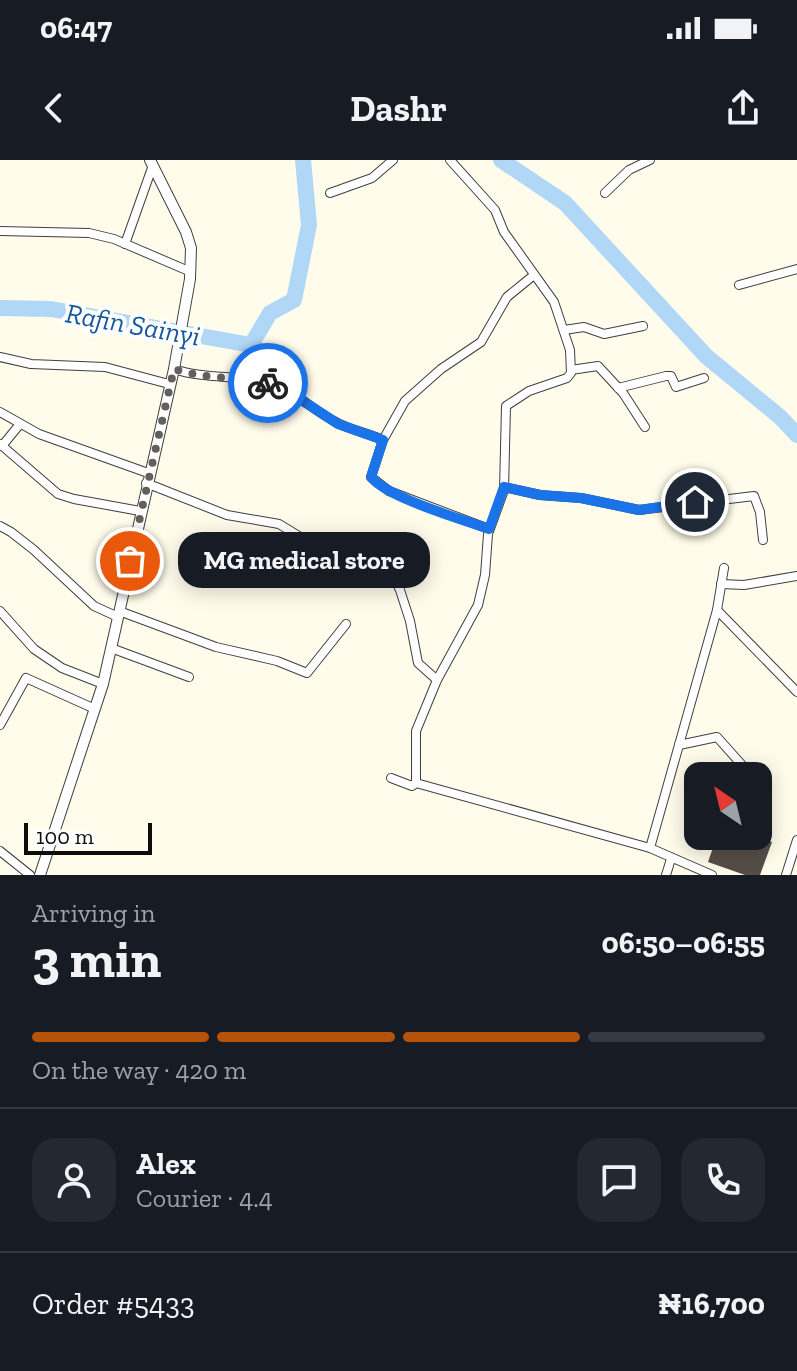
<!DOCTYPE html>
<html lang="en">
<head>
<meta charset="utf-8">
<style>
	:root { --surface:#171b24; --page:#242831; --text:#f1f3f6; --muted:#9ea1a6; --line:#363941; --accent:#b45309 }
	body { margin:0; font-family:"Zilla Slab",serif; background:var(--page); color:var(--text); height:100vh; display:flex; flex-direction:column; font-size:30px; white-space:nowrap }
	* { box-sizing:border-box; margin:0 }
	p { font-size:26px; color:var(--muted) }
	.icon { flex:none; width:44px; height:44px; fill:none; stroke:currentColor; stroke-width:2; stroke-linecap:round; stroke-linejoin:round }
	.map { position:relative; height:715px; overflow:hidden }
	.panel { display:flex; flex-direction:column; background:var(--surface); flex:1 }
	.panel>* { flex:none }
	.needle { width:52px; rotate:325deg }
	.controls { position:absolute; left:684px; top:602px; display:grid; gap:16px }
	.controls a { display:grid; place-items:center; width:88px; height:88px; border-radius:16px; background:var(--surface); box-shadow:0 4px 20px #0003; font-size:40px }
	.scale { position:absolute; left:24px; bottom:20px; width:128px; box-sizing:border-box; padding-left:8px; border:4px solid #0c0c0c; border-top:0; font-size:22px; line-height:28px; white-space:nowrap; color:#0c0c0c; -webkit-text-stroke:6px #fff; paint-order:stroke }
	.pin { position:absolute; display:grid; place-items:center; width:68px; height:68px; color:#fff; margin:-34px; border:4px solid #fff; border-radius:50%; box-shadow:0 2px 8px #0007 }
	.courier { position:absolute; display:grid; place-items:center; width:80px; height:80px; margin:-40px; border:6px solid #1a73e8; border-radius:50%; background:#fff; color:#222; box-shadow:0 2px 10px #0007 }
	.bubble { position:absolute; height:56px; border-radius:24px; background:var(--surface); box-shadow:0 4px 20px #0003; font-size:26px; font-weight:800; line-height:56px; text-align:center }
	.summary em { font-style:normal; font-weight:800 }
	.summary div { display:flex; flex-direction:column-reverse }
	.summary { display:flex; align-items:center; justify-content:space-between; height:136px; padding:0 32px }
	h1 { font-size:52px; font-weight:800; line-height:60px }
	.bar { display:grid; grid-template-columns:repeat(4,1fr); gap:12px 8px; align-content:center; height:96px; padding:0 32px }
	.bar i { height:10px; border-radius:6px; background:var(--line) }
	.bar .active { background:var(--accent) }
	.bar p { grid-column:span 4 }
	.line { display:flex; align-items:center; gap:20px; padding:0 32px; border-top:2px solid var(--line) }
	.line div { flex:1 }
	.round { display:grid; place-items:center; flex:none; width:84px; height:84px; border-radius:24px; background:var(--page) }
	.status { display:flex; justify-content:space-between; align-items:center; height:56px; padding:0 40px; background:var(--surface); direction:ltr }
	.status svg { height:22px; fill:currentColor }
	header { display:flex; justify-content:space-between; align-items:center; height:104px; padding:0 32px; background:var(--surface); font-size:36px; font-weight:800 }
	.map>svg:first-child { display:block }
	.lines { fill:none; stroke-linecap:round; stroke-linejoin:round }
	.river { stroke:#b0d7f6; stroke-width:16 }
	.building { fill:#554e48 }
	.minor-casing { stroke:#3f3f3f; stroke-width:10 }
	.tertiary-casing { stroke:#3f3f3f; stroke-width:12 }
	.minor { stroke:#fff; stroke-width:8 }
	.tertiary { stroke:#fff; stroke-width:10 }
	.done { stroke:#61605a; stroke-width:8; stroke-dasharray:0 14.4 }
	.route { stroke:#1a73e8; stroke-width:10 }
	.labels { text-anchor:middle; stroke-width:8; stroke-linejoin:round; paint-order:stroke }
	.water-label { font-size:28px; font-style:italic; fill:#15589e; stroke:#fff }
</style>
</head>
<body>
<div class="status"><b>06:47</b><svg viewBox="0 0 49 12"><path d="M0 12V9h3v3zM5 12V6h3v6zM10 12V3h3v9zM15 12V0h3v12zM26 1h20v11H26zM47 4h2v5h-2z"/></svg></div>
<header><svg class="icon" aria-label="back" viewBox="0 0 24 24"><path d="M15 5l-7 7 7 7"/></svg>Dashr<svg class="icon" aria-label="share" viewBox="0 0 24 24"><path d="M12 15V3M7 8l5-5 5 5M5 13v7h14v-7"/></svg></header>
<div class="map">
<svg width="797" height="715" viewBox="0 0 797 715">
	<rect width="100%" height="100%" fill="#fffceb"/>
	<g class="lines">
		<!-- river -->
		<g class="river">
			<polyline points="501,0 565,43 706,196 780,257 797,275"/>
			<polyline points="0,148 51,149 251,185 270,153 294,140 309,65 303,0"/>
		</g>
	</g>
	<!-- building -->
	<polygon class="building" points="717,676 726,679 726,676 756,676 772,682 760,715 745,715 708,702"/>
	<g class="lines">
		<!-- minor casing -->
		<g class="minor-casing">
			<g id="minor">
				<polyline points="330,33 372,18 393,0"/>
				<polyline points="605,33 629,10 650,0"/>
				<polyline points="0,71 89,73 114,79 191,112"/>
				<polyline points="125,84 153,5"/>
				<polyline points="739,125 797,109"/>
				<polyline points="564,170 584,167 604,174 643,166"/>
				<polyline points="0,197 31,204 105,207 169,224"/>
				<path d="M174 209C203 219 236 215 266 222 293 229 312 250 336 262 350 270 368 273 383 280"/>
				<polyline points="571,210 598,206 623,233 645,267"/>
				<polyline points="618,228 666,216 671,216 676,227 704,218"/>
				<polyline points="0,252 39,274 148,313"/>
				<polyline points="0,284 58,334 74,339 140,351"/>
				<polyline points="2,286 20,264"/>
				<polyline points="146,323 227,355 279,364 302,378 383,409 393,416 400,430 410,461 418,503 437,520"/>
				<polyline points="504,327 540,335 581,338 639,350 754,336 760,352 763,380"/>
				<polyline points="0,366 11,372 34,390 94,446 118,457"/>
				<polyline points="489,369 389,331 371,317 383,280 405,241 441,209 481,182 507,137 534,115"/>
				<polyline points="721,424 744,425 797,416"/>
				<polyline points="717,450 797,532"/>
				<polyline points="0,451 34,489 62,508 103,524"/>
				<polyline points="119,451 216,487 277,501 307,513 346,464"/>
				<polyline points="111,488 189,517"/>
				<polyline points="0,565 26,518 95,549"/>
				<polyline points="679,585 717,577 742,605"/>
				<polyline points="391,618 412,626 416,623 416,571 437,520 478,445 485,415 488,374 504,330 506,246 529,231 567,218 571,213 570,190 554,142 504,72 495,50 450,0"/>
				<polyline points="416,623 650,688 712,715"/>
				<polyline points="650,688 717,450 724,408"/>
				<polyline points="0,691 30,715"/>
				<polyline points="666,715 671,699"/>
				<polyline points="786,715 797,680"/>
			</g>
		</g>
		<!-- tertiary casing -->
		<g class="tertiary-casing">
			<polyline id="tertiary" points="40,715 103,524 174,209 190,119 191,88 186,72 150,0"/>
		</g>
		<!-- minor -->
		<use href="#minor" class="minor"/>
		<!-- tertiary -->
		<use href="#tertiary" class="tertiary"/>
	</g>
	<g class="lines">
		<!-- done -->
		<path class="done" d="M130 401 174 209C201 218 239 218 268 223"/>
		<!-- route -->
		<path class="route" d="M268 223 288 231 338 264 383 280 371 317C388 338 461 359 489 369L504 327 540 335 581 338 639 350 695 342"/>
	</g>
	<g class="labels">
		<!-- water labels -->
		<g class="water-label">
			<text transform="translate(133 164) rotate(10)" y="10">Rafin Sainyi</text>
		</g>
	</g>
</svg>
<div class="controls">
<a><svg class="needle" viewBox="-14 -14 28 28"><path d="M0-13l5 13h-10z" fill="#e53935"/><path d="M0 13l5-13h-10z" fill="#9ea1a6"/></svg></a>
</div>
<div class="scale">100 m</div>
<div class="pin" style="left:130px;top:401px;background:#ea580c"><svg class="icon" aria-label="bag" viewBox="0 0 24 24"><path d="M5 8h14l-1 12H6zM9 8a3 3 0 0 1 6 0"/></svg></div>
<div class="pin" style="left:695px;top:342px;background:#1f2937"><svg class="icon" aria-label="home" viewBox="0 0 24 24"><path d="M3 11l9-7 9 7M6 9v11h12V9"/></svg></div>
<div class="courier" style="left:268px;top:223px"><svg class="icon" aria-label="bike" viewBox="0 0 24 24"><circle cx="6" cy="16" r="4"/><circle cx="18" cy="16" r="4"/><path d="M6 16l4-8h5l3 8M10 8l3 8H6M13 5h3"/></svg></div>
<div class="bubble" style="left:178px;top:372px;width:252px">MG medical store</div>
</div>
<section class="panel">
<div class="summary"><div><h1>3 min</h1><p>Arriving in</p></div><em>06:50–06:55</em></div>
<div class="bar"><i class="active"></i><i class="active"></i><i class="active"></i><i></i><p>On the way · 420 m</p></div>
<div class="line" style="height:144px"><a class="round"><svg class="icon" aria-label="person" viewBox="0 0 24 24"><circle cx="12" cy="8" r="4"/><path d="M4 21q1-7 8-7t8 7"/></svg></a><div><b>Alex</b><p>Courier · 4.4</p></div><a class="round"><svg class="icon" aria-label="chat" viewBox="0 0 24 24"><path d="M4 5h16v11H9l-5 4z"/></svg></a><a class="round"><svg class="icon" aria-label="phone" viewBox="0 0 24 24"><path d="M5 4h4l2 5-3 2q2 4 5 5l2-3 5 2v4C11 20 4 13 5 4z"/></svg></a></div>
<div class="line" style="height:104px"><div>Order #5433</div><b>₦16,700</b></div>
</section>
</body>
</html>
